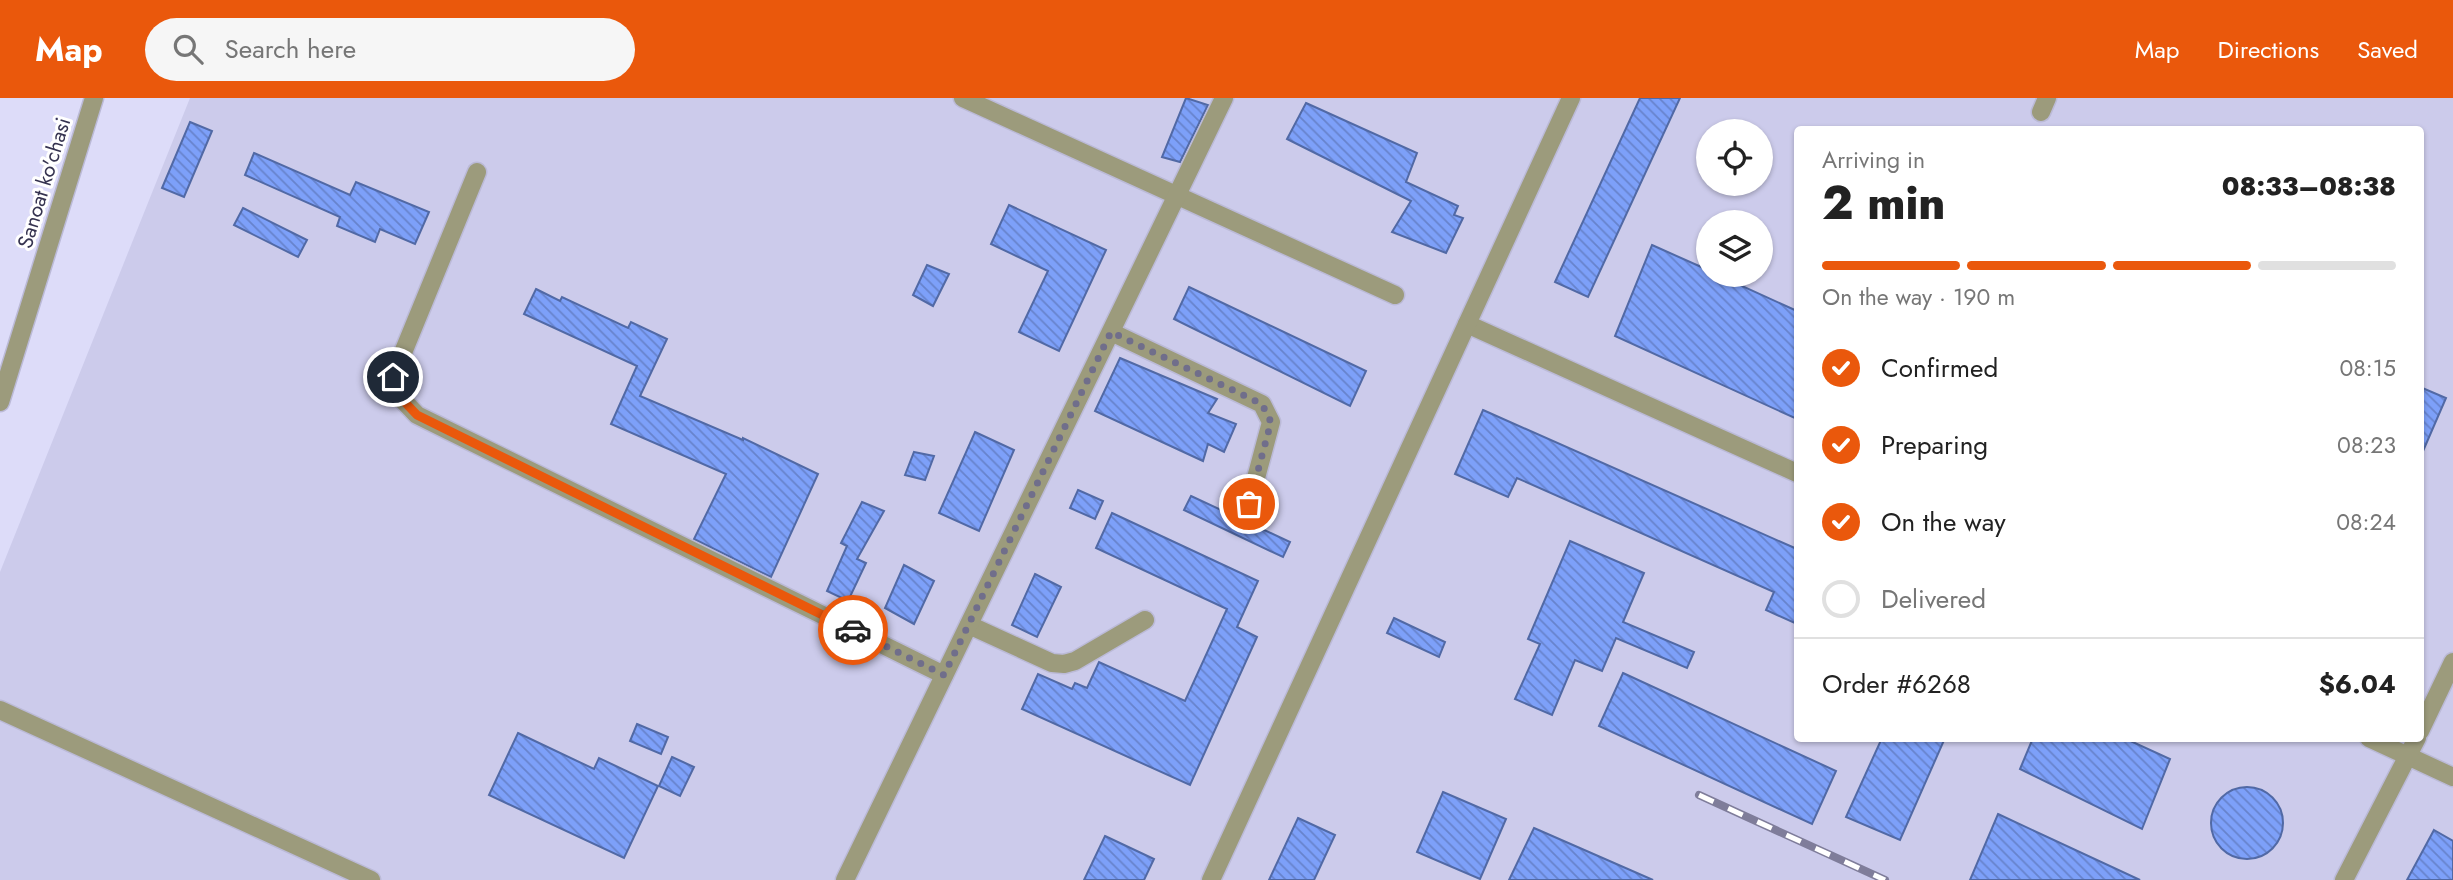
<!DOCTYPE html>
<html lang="en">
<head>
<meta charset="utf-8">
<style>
	:root { --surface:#fff; --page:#f6f6f6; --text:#222; --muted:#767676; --line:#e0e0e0; --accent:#ea580c }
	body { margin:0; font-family:Jost,sans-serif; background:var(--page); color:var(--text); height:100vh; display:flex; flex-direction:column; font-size:26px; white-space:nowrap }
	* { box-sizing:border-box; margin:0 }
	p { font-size:23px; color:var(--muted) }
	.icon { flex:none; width:38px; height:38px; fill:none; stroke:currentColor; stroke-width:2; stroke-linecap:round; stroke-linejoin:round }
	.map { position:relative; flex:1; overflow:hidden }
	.drawer { position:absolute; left:1794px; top:28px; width:630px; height:616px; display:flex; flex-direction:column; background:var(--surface); border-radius:7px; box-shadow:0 2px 5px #0004 }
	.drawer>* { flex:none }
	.fabs { position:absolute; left:1696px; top:21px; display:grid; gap:14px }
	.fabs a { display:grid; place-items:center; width:77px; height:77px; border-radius:50%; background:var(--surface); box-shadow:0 2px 5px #0004; font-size:35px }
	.pin { position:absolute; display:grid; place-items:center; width:60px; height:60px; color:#fff; margin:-30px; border:4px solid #fff; border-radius:50%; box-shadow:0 2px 7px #0007 }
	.courier { position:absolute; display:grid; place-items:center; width:70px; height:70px; margin:-35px; border:5px solid #ea580c; border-radius:50%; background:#fff; color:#222; box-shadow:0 2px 9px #0007 }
	.head em { font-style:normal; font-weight:800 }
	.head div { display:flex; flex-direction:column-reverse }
	.head { display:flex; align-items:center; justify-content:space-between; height:119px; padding:0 28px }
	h1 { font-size:46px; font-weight:800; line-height:52px }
	.bar { display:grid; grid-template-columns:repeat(4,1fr); gap:10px 7px; align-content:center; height:84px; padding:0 28px }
	.bar i { height:9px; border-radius:5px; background:var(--line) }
	.bar .current { background:var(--accent) }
	.bar p { grid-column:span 4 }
	.line { display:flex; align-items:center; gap:18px; padding:0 28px; border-top:2px solid var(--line) }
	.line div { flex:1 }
	ol { padding:0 28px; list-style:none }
	li { display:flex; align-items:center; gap:21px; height:77px }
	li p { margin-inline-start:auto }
	li .icon { padding:7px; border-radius:50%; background:var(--accent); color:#fff; stroke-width:4 }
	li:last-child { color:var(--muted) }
	li i { width:38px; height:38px; border:4px solid var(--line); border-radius:50% }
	header { display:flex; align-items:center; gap:42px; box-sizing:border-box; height:98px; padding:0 35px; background:var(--accent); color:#fff }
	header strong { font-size:33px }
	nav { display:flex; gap:38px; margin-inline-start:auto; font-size:24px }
	.search { width:490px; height:63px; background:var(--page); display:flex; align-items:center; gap:18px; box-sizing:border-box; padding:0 24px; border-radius:38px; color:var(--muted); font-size:26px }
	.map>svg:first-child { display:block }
	.built { fill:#cccbeb; fill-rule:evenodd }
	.building { fill:url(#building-back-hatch); stroke:#5169a5; stroke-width:2 }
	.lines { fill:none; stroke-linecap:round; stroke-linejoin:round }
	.minor-casing { stroke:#bbbad7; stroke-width:21 }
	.minor { stroke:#9c9b7c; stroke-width:18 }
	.rail-casing { stroke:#7f7d9a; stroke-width:8 }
	.rail { stroke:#fff; stroke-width:5; stroke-dasharray:16; stroke-linecap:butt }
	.done { stroke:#706e8b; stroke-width:7; stroke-dasharray:0 12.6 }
	.route { stroke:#ea580c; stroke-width:9 }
	.labels { text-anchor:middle; stroke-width:6; stroke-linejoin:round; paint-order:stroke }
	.street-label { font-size:21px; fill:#353350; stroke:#fff }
</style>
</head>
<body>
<header>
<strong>Map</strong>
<div class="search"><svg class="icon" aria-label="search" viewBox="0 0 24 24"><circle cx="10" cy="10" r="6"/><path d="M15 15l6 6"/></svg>Search here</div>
<nav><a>Map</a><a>Directions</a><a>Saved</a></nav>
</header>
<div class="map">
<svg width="2453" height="782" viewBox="0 0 2453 782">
	<defs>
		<pattern id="building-back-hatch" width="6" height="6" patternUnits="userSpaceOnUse" patternTransform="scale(1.75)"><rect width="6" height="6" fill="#7da0f9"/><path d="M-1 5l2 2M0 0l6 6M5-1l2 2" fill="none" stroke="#6783cc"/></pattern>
	</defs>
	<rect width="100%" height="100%" fill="#dddcf9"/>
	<!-- built -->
	<path class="built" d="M190 0H2453V782H0V474ZM1797 32H2420V640H1797ZM1708 33H1760V86H1708ZM1708 124H1760V177H1708Z"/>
	<!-- building -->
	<g class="building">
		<polygon points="1186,0 1208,7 1180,64 1162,59"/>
		<polygon points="1640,0 1680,0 1588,199 1555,184"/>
		<polygon points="1306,5 1417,55 1406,84 1458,108 1454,117 1463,120 1446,155 1392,134 1411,103 1287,41"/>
		<polygon points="190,24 212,33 184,99 162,90"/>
		<polygon points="254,55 350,97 356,84 429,114 415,146 380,131 375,144 337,128 340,119 245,77"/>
		<polygon points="1009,107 1106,152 1059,253 1019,234 1048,173 991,146"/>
		<polygon points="243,110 307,142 298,159 234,127"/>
		<polygon points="1652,147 1708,172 1708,177 1718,177 1797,213 1797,321 1615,238"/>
		<polygon points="927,167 949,176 933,208 913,197"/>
		<polygon points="1189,189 1366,273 1350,308 1174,221"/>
		<polygon points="536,191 560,203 562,199 628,230 631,224 667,241 640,298 743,342 743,340 818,376 771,479 694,441 726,376 611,326 637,268 524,216"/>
		<polygon points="1120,260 1217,301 1208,315 1236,326 1224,354 1208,346 1203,363 1095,313"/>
		<polygon points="2420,289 2446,300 2420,360"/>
		<polygon points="1483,312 1797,451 1797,526 1766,512 1774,494 1517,380 1508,399 1455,376"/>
		<polygon points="975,334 1014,352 979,433 939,415"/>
		<polygon points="914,354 934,358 925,382 905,377"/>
		<polygon points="1078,392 1103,403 1095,421 1070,410"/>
		<polygon points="1191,398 1290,444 1283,459 1184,412"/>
		<polygon points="862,404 884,413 857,461 866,465 848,503 827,493 847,448 841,445"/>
		<polygon points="1112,415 1258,483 1237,529 1257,539 1190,687 1022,611 1038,576 1072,591 1075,585 1087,590 1099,564 1185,603 1227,511 1096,450"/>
		<polygon points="1570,443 1644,475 1623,524 1694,554 1687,570 1616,540 1602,573 1575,562 1552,617 1515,601 1540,546 1528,541"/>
		<polygon points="904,467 934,483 914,526 885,510"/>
		<polygon points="1035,476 1061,489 1037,539 1012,527"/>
		<polygon points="1394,520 1445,544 1439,559 1387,535"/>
		<polygon points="1623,575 1836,673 1812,726 1599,628"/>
		<polygon points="637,626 668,639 661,656 630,643"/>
		<polygon points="518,635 594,671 599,660 658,688 624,760 489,697"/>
		<polygon points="1882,640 1945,640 1900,742 1846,719"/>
		<polygon points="2033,640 2124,640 2170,661 2142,731 2020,671"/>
		<polygon points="672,659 694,669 680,698 659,688"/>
		<circle cx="2247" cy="725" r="36"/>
		<polygon points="1443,694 1506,721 1480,781 1417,754"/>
		<polygon points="1998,716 2140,782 1970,782"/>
		<polygon points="1298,720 1335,737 1314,782 1269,782"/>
		<polygon points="1534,730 1653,782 1509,782"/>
		<polygon points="2434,732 2453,743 2453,782 2407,782"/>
		<polygon points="1105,738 1154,761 1144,782 1084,782"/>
	</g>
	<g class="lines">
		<!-- minor casing -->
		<g class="minor-casing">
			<g id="minor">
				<polyline points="963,0 1395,197"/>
				<polyline points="2041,14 2047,0"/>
				<polyline points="477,74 393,279 398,297 417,317 944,577"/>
				<polyline points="1467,226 1797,375"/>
				<polyline points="1111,234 1262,306 1271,324 1249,406"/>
				<polyline points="0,304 94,0"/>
				<polyline points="969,527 1052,565 1064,566 1075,563 1145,522"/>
				<polyline points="0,612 371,782"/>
				<polyline points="2420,633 2453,564"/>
				<polyline points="2369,640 2453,679"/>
				<polyline points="845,782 1224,0"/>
				<polyline points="1211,782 1571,0"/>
				<polyline points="2344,782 2417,640"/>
			</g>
		</g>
		<!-- minor -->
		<use href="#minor" class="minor"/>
		<!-- rail casing -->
		<g class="rail-casing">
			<polyline id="rail" points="1699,697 1885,782"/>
		</g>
		<!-- rail -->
		<use href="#rail" class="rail"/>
	</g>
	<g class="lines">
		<!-- done -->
		<polyline class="done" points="853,532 944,577 1111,234 1262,306 1271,324 1249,406"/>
		<!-- route -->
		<polyline class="route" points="393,279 398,297 417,317 853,532"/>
	</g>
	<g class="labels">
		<!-- street labels -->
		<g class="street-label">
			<text transform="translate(44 85) rotate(-73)" y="7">Sanoat ko'chasi</text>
		</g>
	</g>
</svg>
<div class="fabs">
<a><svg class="icon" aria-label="locate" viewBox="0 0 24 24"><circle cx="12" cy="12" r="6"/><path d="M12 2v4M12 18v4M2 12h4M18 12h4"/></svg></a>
<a><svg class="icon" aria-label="layers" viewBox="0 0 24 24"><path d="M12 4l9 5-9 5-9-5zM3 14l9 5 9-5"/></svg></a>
</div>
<div class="pin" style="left:1249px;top:406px;background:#ea580c"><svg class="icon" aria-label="bag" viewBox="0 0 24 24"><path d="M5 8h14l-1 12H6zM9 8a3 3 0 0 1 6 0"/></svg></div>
<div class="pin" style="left:393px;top:279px;background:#1f2937"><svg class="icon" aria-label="home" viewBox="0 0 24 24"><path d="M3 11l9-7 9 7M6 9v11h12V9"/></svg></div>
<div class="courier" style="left:853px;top:532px"><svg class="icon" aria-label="car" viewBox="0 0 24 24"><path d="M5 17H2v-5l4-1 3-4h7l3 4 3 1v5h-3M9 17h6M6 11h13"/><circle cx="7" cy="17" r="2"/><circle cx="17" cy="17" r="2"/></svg></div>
<section class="drawer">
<div class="head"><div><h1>2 min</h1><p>Arriving in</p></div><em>08:33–08:38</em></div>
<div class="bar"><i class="current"></i><i class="current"></i><i class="current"></i><i></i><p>On the way · 190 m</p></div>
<ol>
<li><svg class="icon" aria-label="check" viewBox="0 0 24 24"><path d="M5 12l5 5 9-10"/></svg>Confirmed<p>08:15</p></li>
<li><svg class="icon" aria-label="check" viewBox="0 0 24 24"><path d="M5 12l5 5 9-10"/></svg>Preparing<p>08:23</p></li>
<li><svg class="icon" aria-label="check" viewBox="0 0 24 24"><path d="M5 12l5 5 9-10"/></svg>On the way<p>08:24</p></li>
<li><i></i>Delivered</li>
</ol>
<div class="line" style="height:91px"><div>Order #6268</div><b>$6.04</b></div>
</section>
</div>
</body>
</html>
